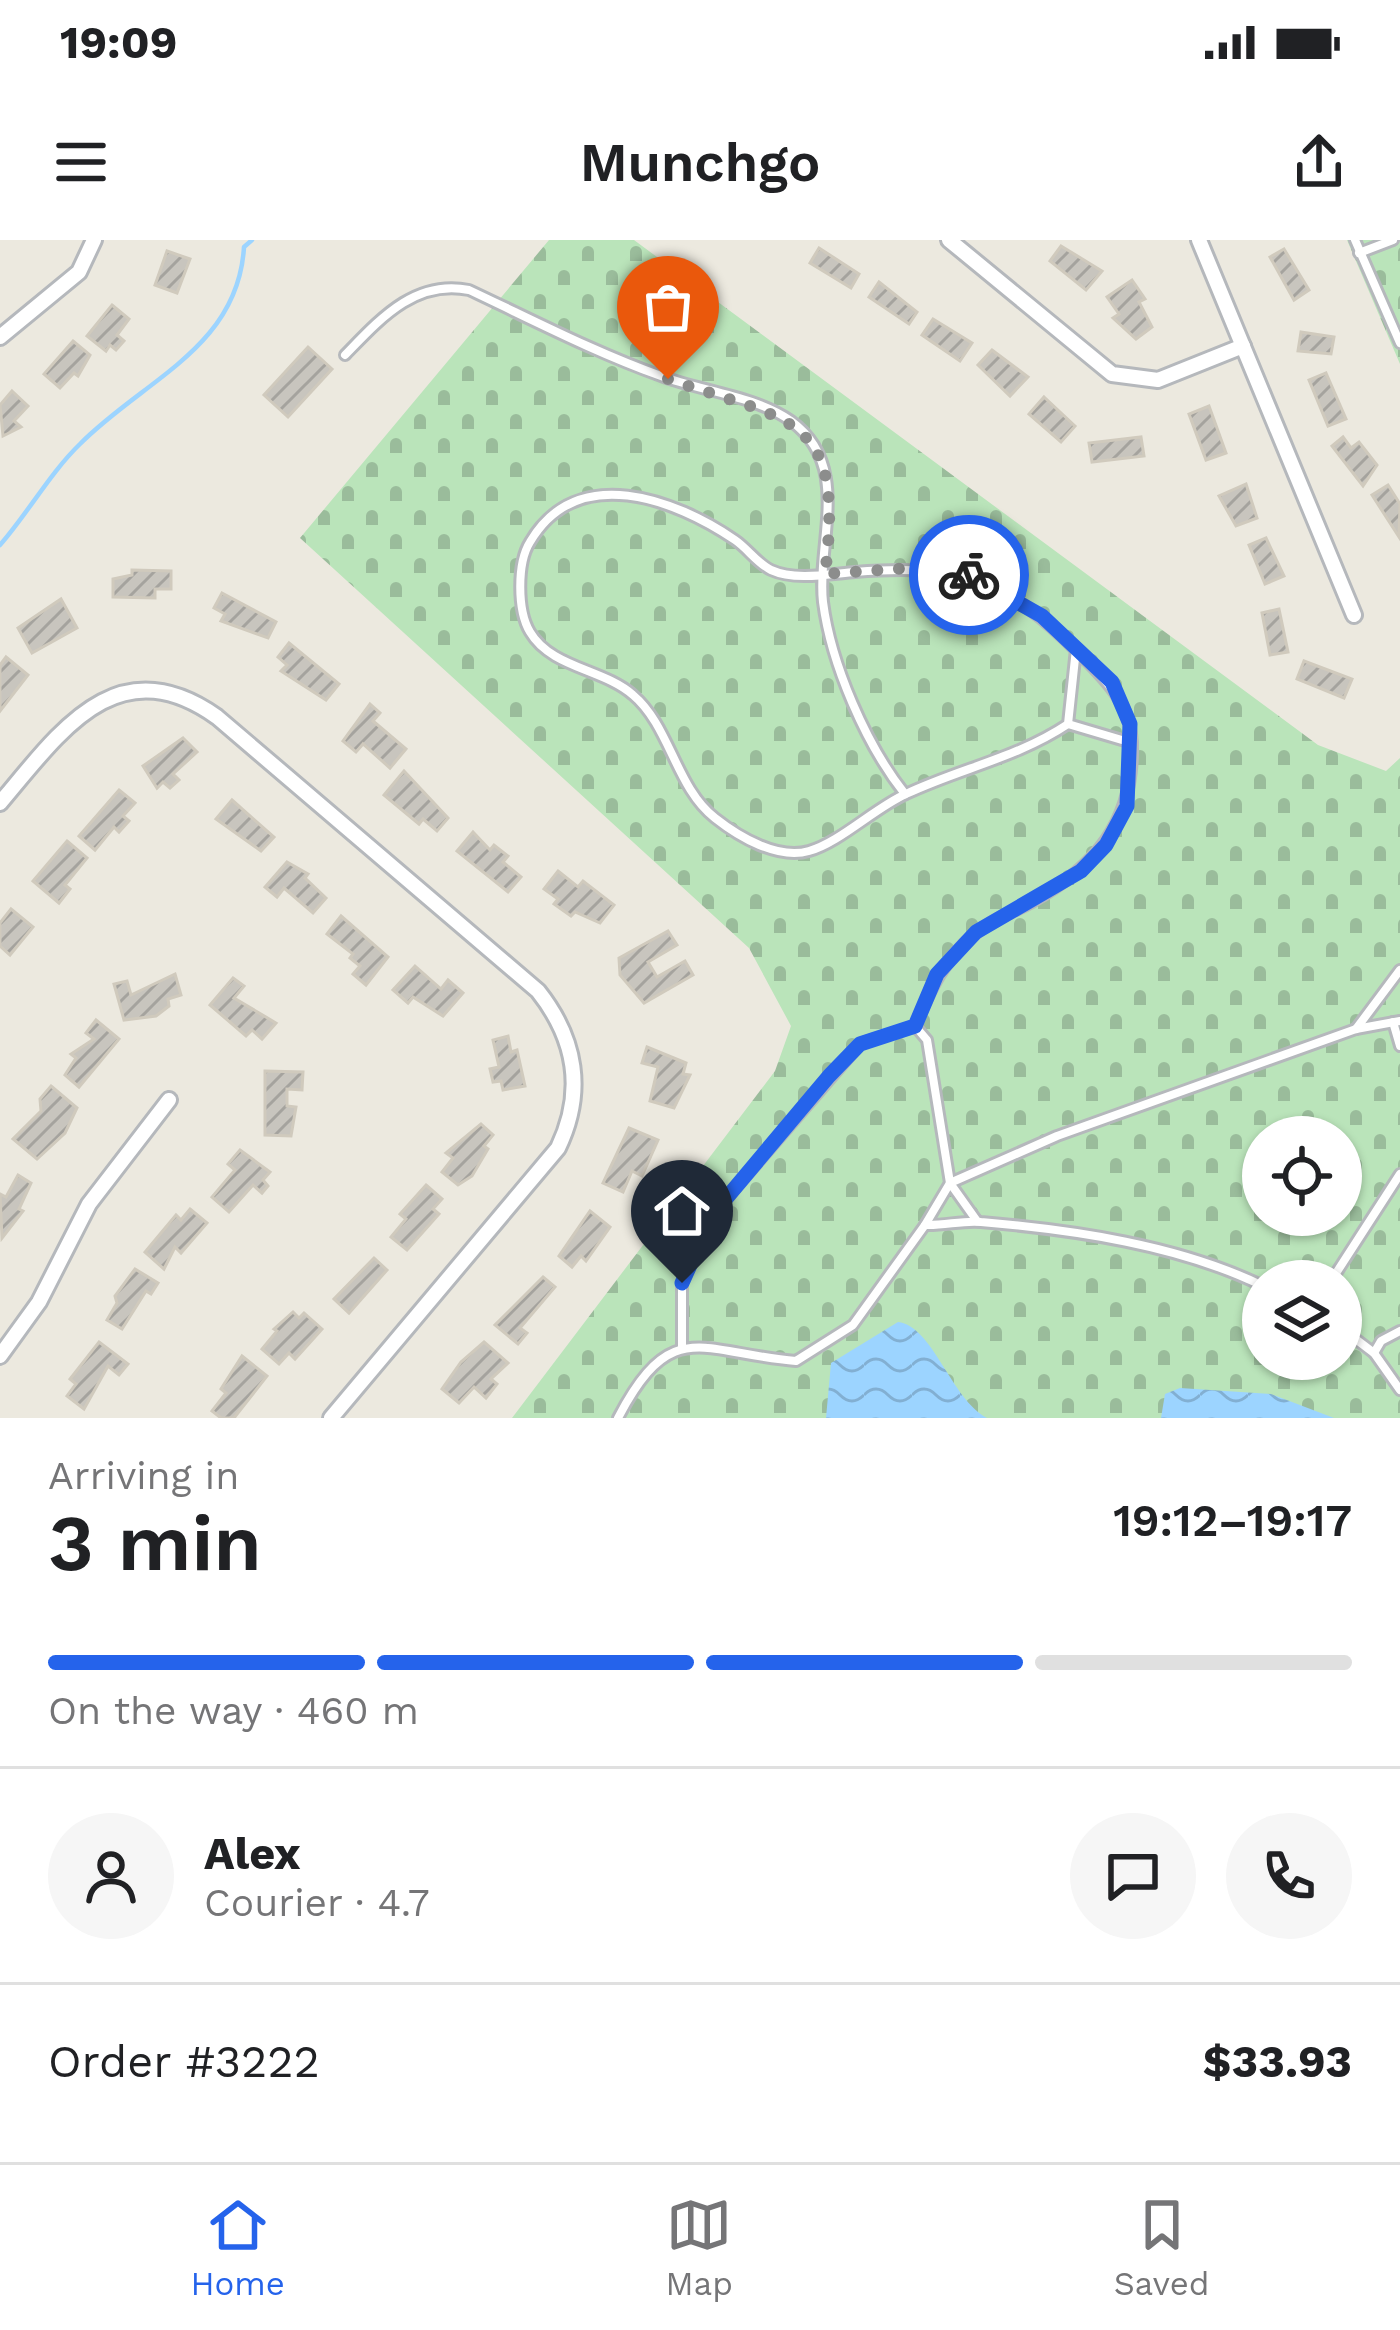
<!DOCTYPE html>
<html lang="en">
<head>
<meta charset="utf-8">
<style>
	:root { --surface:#fff; --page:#f6f6f6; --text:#202124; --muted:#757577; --line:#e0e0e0; --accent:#2563eb }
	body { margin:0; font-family:"Work Sans",sans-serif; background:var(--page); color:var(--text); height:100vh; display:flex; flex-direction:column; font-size:45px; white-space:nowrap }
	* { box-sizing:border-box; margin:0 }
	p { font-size:39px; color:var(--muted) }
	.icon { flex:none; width:66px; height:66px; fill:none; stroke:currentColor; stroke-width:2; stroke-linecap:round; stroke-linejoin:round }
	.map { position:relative; height:1178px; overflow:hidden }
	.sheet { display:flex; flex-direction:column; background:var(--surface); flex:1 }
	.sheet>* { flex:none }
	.fabs { position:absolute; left:1242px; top:876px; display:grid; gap:24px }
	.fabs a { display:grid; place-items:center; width:120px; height:120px; border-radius:50%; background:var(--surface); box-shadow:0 3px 9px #0004; font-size:60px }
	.pin { position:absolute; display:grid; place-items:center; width:102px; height:102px; color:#fff; margin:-123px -51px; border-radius:50% 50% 50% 0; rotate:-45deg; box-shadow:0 0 12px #0007 }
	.pin .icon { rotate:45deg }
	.courier { position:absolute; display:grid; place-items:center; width:120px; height:120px; margin:-60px; border:9px solid #2563eb; border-radius:50%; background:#fff; color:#222; box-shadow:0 3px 15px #0007 }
	.summary em { font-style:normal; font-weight:600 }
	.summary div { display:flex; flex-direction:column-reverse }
	.summary { display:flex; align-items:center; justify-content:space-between; height:204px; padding:0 48px }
	h1 { font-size:78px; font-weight:600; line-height:90px }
	.bar { display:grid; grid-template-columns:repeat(4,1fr); gap:18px 12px; align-content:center; height:144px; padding:0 48px }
	.bar i { height:15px; border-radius:9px; background:var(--line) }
	.bar .current { background:var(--accent) }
	.bar p { grid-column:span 4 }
	.line { display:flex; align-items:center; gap:30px; padding:0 48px; border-top:3px solid var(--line) }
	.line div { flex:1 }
	.round { display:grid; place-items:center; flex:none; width:126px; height:126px; border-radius:63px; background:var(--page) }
	.status { display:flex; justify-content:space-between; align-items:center; height:84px; padding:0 60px; background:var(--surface); direction:ltr }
	.status svg { height:33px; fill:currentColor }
	header { display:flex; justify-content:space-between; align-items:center; height:156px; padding:0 48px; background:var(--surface); font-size:54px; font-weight:600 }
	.tabs { display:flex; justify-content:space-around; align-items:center; height:168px; border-top:3px solid var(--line); background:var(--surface); font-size:33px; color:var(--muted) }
	.tabs a { display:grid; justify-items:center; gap:6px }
	.tabs .current { color:var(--accent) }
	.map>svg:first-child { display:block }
	.cemetery { fill:url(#cemetery-stones); fill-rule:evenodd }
	.water { fill:url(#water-waves) }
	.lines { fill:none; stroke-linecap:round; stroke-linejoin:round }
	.stream { stroke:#9cd4ff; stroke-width:4.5 }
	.building { fill:url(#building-hatch); stroke:#d0cabd; stroke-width:3 }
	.service-casing { stroke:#b5b8bc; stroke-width:14 }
	.minor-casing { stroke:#b5b8bc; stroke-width:20 }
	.service { stroke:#fff; stroke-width:8 }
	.minor { stroke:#fff; stroke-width:14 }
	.done { stroke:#8c8d8c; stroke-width:12; stroke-dasharray:0 21.6 }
	.route { stroke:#2563eb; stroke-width:15 }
</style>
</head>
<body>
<div class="status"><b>19:09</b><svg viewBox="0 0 49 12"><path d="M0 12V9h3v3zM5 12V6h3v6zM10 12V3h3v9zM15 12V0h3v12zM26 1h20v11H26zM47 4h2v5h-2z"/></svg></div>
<header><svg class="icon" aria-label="menu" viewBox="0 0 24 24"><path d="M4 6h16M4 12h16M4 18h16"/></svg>Munchgo<svg class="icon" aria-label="share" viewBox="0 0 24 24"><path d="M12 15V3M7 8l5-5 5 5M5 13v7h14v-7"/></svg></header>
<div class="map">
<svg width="1400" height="1178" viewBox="0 0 1400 1178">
	<defs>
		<pattern id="cemetery-stones" width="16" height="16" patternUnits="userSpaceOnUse" patternTransform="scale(3)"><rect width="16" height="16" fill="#bae4ba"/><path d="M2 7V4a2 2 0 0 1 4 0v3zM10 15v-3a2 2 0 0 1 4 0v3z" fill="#9abc9b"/></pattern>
		<pattern id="water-waves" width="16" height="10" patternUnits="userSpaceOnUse" patternTransform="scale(3)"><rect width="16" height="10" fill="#9cd4ff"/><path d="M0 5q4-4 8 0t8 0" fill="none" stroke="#82afd2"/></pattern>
		<pattern id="building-hatch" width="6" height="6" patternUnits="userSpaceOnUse" patternTransform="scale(3)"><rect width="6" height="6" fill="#c8c5be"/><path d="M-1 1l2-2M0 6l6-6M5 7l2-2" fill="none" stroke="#a5a39e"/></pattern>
	</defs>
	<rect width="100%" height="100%" fill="#ece9df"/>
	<!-- cemetery -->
	<g class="cemetery">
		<path d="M549 0H634L1318 505 1386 531 1400 518V1178H512L775 831 791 786 749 708 300 298ZM1263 897H1341V975H1263ZM1263 1041H1341V1119H1263Z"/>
		<polygon points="1347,0 1400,0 1400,124"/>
	</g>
	<!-- water -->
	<g class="water">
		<path d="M898 1082C933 1086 951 1159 987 1178H826L831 1123Z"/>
		<polygon points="1180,1148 1271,1154 1334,1178 1161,1178 1165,1154"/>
	</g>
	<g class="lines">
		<!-- stream -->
		<path class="stream" d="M0 305C28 273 50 233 80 204 143 140 238 108 244 7L252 0"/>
	</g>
	<!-- building -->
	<g class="building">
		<polygon points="1061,6 1102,31 1086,50 1050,21"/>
		<polygon points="819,8 859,34 851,48 810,23"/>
		<polygon points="1284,9 1309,50 1294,60 1270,17"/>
		<polygon points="167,11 190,19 177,53 155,45"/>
		<polygon points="1132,40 1145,59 1139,62 1152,87 1136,99 1113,78 1119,74 1107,57"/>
		<polygon points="879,42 917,72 909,84 869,57"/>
		<polygon points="112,65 129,79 117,95 124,101 116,110 110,105 106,111 87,96"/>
		<polygon points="933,79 972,103 960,121 922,95"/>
		<polygon points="1301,92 1334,97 1331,114 1298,111"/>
		<polygon points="73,101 90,115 78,136 74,133 60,148 44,134"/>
		<polygon points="308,107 332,129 288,177 264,155"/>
		<polygon points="992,110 1028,137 1010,156 978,125"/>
		<polygon points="1326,133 1346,179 1328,186 1309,140"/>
		<polygon points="12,151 28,166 14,181 21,187 3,196 0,165"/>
		<polygon points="1044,157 1075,186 1061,202 1029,174"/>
		<polygon points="1209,166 1226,213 1206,220 1189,174"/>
		<polygon points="1141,197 1144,216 1092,222 1089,203"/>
		<polygon points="1343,197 1351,208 1359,202 1377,225 1363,246 1332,206"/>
		<polygon points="1246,244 1257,278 1236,286 1219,256"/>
		<polygon points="1388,245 1400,264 1399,297 1372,255"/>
		<polygon points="1266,298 1284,336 1265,344 1249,305"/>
		<polygon points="132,330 171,331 171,349 155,349 155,358 113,357 113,339 132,335"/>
		<polygon points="222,353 276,382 268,398 221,381 225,374 214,368"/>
		<polygon points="61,359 77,388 32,413 18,388"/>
		<polygon points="1279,369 1288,412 1270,415 1262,373"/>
		<polygon points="289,403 339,444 326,460 281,431 287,425 278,417"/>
		<polygon points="6,417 28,435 0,471 0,425"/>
		<polygon points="1304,421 1352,439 1344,458 1297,439"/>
		<polygon points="370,464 380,473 373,481 406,509 390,528 363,504 356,512 343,501"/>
		<polygon points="183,498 197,512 173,534 179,540 170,548 163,542 157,548 143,526"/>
		<polygon points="404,531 448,578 437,591 423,579 419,584 384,555"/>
		<polygon points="119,550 135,563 123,576 129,581 119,592 114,587 95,610 79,596"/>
		<polygon points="232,560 274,597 261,611 216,579"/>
		<polygon points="473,592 490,610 494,605 508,616 503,622 521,637 508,652 457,611"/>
		<polygon points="67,601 87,618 65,645 70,649 59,663 33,641"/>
		<polygon points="287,622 308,634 305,638 326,658 313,673 284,648 277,657 265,647"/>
		<polygon points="558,631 578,647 583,641 614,665 600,683 575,672 571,676 554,664 558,659 544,649"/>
		<polygon points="11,669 33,687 10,715 0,706 0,683"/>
		<polygon points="341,676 388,717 366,745 353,734 360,726 350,718 353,714 327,694"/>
		<polygon points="668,691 677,705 648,722 657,737 685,721 693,735 644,763 620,735 619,718"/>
		<polygon points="415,726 441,749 448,740 463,753 443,776 413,757 408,763 393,750"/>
		<polygon points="175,734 181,755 168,759 169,766 156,776 124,780 114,744 127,741 131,755"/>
		<polygon points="233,738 244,746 234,758 276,783 262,799 252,790 246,796 210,765"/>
		<polygon points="96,780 119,799 79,847 65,835 76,818 71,814 94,799 86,793"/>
		<polygon points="508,796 511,812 517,810 525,846 503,850 501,841 493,842 490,829 499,827 493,800"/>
		<polygon points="647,807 686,823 683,834 690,835 674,868 650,861 658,827 642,823"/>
		<polygon points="265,831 303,832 302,850 287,849 287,866 296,867 291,896 265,895"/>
		<polygon points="51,846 77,868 65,893 37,919 13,899 41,871 40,859"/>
		<polygon points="481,884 493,895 484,906 488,909 472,936 458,945 442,932 453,918 446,913"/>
		<polygon points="629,888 658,900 642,936 632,931 623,952 603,943"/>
		<polygon points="240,910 270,932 263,940 268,946 262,953 253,945 229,972 212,957 235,930 228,924"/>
		<polygon points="18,935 31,943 19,969 23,971 2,998 0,954 6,957"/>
		<polygon points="426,945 442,959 433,969 439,974 407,1010 391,997 406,979 400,974"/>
		<polygon points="190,969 207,983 181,1013 175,1007 164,1029 145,1012 176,975 181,980"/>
		<polygon points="590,971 610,987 586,1021 581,1016 572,1027 559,1016"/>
		<polygon points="374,1018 387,1030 349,1073 334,1059"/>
		<polygon points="135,1029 158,1043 151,1054 146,1051 122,1089 107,1080 117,1063 115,1056"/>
		<polygon points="543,1037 555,1047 520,1088 527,1093 518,1104 495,1085"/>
		<polygon points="293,1072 299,1078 304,1073 322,1089 295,1119 289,1113 279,1124 262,1109 277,1091 274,1089"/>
		<polygon points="99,1102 128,1124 119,1135 108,1126 84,1169 67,1156 76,1144 70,1139"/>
		<polygon points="484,1102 508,1123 491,1139 497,1144 486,1158 474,1147 459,1163 442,1149 461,1122"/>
		<polygon points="242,1116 267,1136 234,1178 221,1178 212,1171 226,1153 221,1149"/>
	</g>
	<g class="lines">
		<!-- service casing -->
		<g class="service-casing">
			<g id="service">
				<polyline points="1355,0 1400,103"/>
				<polyline points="1359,13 1393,0"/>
				<path d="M345 115C380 79 415 39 469 50 533 80 594 112 661 136 701 151 756 156 791 181 853 226 816 303 823 362 831 424 866 505 905 554"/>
				<polyline points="1068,484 1132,503"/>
				<polyline points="1393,782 1400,806"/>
				<path d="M915 786C930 750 944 719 975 694 991 680 1013 672 1032 662 1095 627 1133 582 1132 508 1132 465 1108 442 1080 414 1005 338 960 324 855 332 830 334 795 341 771 330 758 324 747 308 735 300 675 259 577 222 530 302 517 323 517 370 530 392 551 428 604 429 633 455 670 486 676 548 715 578 739 597 778 620 809 611 839 603 876 567 906 554 961 528 1017 518 1068 484L1076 409"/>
				<polyline points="1356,789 1400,730"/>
				<polyline points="977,981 950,943 1057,896 1356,789 1400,781"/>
				<polyline points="1331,1041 1400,934"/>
				<polyline points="1341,1088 1374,1113 1400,1150"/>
				<polyline points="682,1109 682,1043 713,974 860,804 915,786 927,800 950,943 925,985"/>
				<polyline points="1374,1113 1381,1101 1400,1091"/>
				<path d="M618 1178C672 1075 701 1113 796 1121L853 1085 925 985C944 986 963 980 981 982 1074 990 1179 1005 1263 1046"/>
			</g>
		</g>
		<!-- minor casing -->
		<g class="minor-casing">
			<g id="minor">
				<polyline points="949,0 1112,134 1158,140 1243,106"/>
				<polyline points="1199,0 1354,375"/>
				<polyline points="0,97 79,32 94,0"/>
				<path d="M0 563C60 492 117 406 217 477L538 751C576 799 585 852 558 908L331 1178"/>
				<polyline points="0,1116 39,1062 89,964 169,860"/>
			</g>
		</g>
		<!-- service -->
		<use href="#service" class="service"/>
		<!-- minor -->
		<use href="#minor" class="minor"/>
	</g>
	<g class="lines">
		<!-- done -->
		<path class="done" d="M668 139C794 183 845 174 825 334L911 328 969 335"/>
		<!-- route -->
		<polyline class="route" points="682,1043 713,974 829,836 860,804 915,786 937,734 976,692 1081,631 1106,605 1127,566 1130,484 1112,442 1042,376 969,335"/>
	</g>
</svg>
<div class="fabs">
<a><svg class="icon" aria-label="locate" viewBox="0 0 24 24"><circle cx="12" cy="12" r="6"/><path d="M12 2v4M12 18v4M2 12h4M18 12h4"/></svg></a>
<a><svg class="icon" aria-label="layers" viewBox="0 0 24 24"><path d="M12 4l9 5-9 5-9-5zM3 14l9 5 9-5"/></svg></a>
</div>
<div class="pin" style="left:668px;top:139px;background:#ea580c"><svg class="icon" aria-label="bag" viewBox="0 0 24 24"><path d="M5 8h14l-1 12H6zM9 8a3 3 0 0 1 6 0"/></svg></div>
<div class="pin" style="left:682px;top:1043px;background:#1f2937"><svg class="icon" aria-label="home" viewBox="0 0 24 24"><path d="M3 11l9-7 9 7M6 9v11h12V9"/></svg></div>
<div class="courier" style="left:969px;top:335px"><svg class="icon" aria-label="bike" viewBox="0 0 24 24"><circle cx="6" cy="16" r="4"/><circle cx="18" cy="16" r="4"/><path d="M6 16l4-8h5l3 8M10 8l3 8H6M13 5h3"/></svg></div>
</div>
<section class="sheet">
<div class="summary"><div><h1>3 min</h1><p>Arriving in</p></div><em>19:12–19:17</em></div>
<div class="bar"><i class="current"></i><i class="current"></i><i class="current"></i><i></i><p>On the way · 460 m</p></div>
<div class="line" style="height:216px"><a class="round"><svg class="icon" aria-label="person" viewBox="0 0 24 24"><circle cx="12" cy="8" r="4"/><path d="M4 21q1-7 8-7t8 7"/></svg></a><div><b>Alex</b><p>Courier · 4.7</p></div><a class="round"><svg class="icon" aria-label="chat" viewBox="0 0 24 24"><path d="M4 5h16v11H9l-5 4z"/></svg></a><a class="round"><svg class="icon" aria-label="phone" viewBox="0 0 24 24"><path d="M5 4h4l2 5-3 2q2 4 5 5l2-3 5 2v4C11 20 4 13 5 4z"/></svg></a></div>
<div class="line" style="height:156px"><div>Order #3222</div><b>$33.93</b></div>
</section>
<nav class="tabs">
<a class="current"><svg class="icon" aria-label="home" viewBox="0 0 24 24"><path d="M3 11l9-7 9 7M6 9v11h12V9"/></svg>Home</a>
<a><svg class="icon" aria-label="map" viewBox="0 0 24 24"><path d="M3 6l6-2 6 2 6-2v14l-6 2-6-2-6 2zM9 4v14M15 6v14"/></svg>Map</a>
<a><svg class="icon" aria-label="saved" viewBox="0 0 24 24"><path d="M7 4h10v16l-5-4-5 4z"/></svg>Saved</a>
</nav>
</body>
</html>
